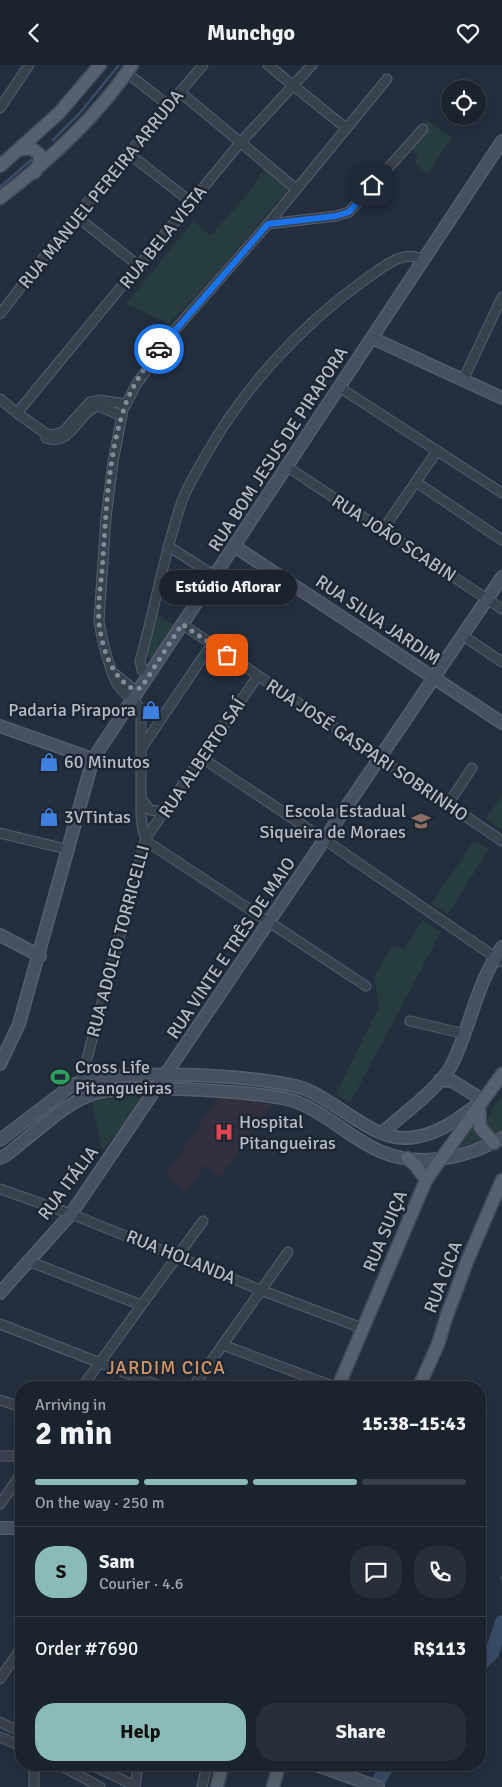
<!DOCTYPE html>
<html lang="en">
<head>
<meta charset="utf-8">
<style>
	:root { --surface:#1b232e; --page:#282f3a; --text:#f1f3f6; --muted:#a0a4aa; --line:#39404a; --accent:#8bbbb9 }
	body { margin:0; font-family:Signika,sans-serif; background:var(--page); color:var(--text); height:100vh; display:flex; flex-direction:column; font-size:19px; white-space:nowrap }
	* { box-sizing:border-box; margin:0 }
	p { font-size:16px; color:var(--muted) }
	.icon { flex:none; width:28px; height:28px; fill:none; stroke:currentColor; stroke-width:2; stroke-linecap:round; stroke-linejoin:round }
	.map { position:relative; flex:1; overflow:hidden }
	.side { position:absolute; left:15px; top:1316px; width:471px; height:390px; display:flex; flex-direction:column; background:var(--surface); border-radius:20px; box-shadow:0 5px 20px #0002,0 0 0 1px var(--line) }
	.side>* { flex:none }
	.tools { position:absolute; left:441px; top:15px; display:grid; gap:10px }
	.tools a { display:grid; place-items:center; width:45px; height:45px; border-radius:50%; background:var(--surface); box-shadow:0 5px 20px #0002,0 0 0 1px var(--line); font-size:25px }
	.pin { position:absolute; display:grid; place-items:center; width:42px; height:42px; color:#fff; margin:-21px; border-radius:10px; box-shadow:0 2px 8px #0006 }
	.courier { position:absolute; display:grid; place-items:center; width:50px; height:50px; margin:-25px; border:4px solid #1a73e8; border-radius:50%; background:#fff; color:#222; box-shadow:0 1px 6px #0007 }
	.bubble { position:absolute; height:35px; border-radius:18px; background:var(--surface); box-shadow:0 5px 20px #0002,0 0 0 1px var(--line); font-size:16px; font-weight:800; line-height:35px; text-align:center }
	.summary em { font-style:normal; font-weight:800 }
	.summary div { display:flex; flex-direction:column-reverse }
	.summary { display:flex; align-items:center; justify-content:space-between; height:85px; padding:0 20px }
	h1 { font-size:32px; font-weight:800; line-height:38px }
	.bar { display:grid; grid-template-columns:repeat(4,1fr); gap:8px 5px; align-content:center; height:60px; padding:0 20px }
	.bar i { height:6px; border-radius:4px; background:var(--line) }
	.bar .on { background:var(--accent) }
	.bar p { grid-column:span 4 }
	.line { display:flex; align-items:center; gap:12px; padding:0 20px; border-top:1px solid var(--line) }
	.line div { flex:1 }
	.round { display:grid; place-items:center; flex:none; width:52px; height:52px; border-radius:20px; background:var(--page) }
	.primary-button { display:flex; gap:10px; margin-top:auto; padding:10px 20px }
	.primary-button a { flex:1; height:58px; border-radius:20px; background:var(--accent); color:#111; font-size:20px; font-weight:800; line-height:58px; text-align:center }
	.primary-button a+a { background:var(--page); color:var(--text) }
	header { display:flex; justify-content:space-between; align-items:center; height:65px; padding:0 20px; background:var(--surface); font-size:22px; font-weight:800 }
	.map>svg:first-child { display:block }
	.medical { fill:#32303f }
	.green { fill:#263c3f }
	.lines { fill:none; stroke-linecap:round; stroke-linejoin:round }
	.stream { stroke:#394c67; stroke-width:2.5 }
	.river { stroke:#394c67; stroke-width:14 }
	.street-casing { stroke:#565f6c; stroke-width:11 }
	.secondary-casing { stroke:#565f6c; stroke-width:14 }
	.primary-casing { stroke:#414a57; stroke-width:15 }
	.street { stroke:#38414e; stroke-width:9 }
	.secondary { stroke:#465061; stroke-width:11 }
	.primary { stroke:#56606e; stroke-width:12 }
	.done { stroke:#828b98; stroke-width:5; stroke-dasharray:0 9 }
	.route { stroke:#1a73e8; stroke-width:6 }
	.labels { text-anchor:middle; stroke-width:5; stroke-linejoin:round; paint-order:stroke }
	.street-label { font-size:18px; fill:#b4bcc9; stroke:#1d2633 }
	.poi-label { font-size:18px; fill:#b4bcc9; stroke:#1d2633; text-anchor:start }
	.neighbourhood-label { font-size:19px; letter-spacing:1px; fill:#d59563; stroke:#1d2633 }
</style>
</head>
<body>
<header><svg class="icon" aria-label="back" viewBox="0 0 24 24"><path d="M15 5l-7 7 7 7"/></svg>Munchgo<svg class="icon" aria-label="heart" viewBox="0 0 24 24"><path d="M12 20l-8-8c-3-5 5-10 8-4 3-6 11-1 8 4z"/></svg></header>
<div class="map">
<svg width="502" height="1722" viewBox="0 0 502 1722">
	<rect width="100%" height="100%" fill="#242f3e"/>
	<!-- medical -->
	<polygon class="medical" points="219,1031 276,1034 221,1112 205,1100 187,1126 165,1111"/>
	<!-- green -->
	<g class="green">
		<path d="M425 54 452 73 427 109 415 99 418 91 411 83C421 73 429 69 425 54Z"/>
		<polygon points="264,104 289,123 210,216 169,259 126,239 193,156 211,170 250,126"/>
		<polygon points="158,550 176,561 155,595 148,592 146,587 155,552"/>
		<polygon points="502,730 502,765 486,754"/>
		<polygon points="474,776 489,784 448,849 431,839"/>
		<polygon points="423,855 441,867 350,1038 336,1029 379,942 374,911 392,881 404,884"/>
		<polygon points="132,1029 140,1034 139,1043 102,1085 91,1034"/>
		<polygon points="502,1032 502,1067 494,1067 487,1058 492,1044"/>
		<polygon points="475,1054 477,1066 482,1075 455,1084"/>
	</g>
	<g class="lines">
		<!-- stream -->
		<g class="stream">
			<polyline points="53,75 79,49 119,0"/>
			<polyline points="0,122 31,95"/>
			<polyline points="501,1513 502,1513"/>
		</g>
		<!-- river -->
		<g class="river">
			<polyline points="480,1599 492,1588 502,1557"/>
			<polyline points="375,1722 388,1700"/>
		</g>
		<!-- street casing -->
		<g class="street-casing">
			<g id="street">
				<polyline points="268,0 346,63"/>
				<polyline points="127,8 168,40"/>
				<polyline points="180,27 295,123"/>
				<polyline points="0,43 29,0"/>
				<polyline points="128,88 191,137"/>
				<polyline points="76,151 139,201"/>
				<polyline points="268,159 336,151 349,147 423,64"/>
				<polyline points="0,249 76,151 203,0"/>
				<polyline points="463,315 502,232"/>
				<polyline points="339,322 502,428"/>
				<polyline points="0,334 17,348 45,368 52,370 63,367 90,337 99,335 126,339"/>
				<polyline points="17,348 240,78 312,0"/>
				<path d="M46 373C72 382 77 348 98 341L122 351"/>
				<polyline points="286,401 502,544"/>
				<polyline points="416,417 502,475"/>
				<polyline points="382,466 437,386"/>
				<polyline points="168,481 215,511"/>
				<polyline points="182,559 502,776"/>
				<polyline points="462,570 502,597"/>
				<polyline points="115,609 133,624 141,623"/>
				<path d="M149 610 142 605 140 596C155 543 164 488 182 436 187 422 196 408 203 395 242 325 298 263 363 216 380 205 403 182 423 195"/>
				<polyline points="143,681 211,580"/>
				<polyline points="202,693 325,775 502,897"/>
				<polyline points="142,735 150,745 166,747"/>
				<polyline points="448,739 472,703"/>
				<polyline points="0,768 66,784"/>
				<path d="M146 773 143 766 141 751V647C137 633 122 630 116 617 109 602 101 572 99 555L106 453 113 397 123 345 136 320 173 267 268 159 387 14"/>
				<polyline points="146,776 366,921"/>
				<polyline points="410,956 465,969"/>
				<polyline points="81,1016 146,773 257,612"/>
				<polyline points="0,1124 71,1149 263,1226 362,1263"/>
				<polyline points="28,1196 141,1240"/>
				<polyline points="0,1259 162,1322"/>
				<polyline points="223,1280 335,1322"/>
				<polyline points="82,1322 203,1156"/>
				<polyline points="193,1322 288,1187"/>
				<polyline points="0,1335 21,1342"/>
				<polyline points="0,1391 21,1391"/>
				<polyline points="0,1439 21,1409"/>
				<polyline points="0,1614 21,1583"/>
				<polyline points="0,1657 21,1667"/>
				<polyline points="0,1672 21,1681"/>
				<polyline points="60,1700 100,1722"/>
				<polyline points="92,1700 135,1721"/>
				<polyline points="34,1722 34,1700"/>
				<polyline points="135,1722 138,1700"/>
				<polyline points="202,1722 207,1700"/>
			</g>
		</g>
		<!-- secondary casing -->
		<g class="secondary-casing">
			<g id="secondary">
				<polyline points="372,273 502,333"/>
				<polyline points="234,481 502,658"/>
				<polyline points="0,661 93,694"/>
				<polyline points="0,870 40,891"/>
				<polyline points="0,999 19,959 93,694 502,76"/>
				<path d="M382 1068C402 1050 439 1023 451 1001 471 962 476 918 502 882"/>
				<path d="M0 1075 71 1021C110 1002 262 1009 305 1024 337 1036 372 1075 407 1073 437 1072 461 1052 483 1035L452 1016 440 1015"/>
				<path d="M0 1093C8 1090 15 1083 21 1078 46 1059 70 1034 100 1027 131 1019 268 1026 297 1037 328 1049 351 1074 382 1087 421 1103 466 1093 502 1073"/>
				<polyline points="0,1228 71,1149 502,512"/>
				<polyline points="0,1463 21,1463"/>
				<polyline points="316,1700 378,1722"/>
			</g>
		</g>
		<!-- primary casing -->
		<g class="primary-casing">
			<g id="primary">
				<polyline points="21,84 31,83 39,89 40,95 35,107"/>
				<polyline points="0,101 59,48 100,0"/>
				<path d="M0 133C50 95 97 52 132 0"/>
				<polyline points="479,1040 480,1062 494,1078"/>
				<polyline points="407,1093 416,1101 426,1115"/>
				<polyline points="338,1322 426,1115 502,1009"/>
				<polyline points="419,1322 438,1279 447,1250 468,1194 502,1115"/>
				<polyline points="217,1722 222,1700"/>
				<polyline points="273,1722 279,1700"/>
			</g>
		</g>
		<!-- street -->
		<use href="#street" class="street"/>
		<!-- secondary -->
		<use href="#secondary" class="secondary"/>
		<!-- primary -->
		<use href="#primary" class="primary"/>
	</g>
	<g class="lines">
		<!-- done -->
		<path class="done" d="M159 284C145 302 129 325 123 347 107 397 106 454 102 506 100 527 96 550 101 570 105 591 114 613 133 624L141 623 182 559 227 590"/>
		<!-- route -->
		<polyline class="route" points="159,284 268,159 336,151 349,147 372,120"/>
	</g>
	<!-- icons -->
	<defs>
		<g id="shop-bare" transform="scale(1.5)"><path d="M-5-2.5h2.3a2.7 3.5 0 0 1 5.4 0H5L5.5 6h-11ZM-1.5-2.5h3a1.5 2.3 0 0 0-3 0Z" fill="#3f7fe0" stroke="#1d2633" stroke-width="2.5" paint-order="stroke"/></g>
		<g id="school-bare" transform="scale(1.5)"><path d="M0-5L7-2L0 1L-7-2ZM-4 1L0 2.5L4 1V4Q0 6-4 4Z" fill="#8d6e63" stroke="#1d2633" stroke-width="2.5" paint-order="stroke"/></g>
		<g id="stadium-bare" transform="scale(1.5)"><path d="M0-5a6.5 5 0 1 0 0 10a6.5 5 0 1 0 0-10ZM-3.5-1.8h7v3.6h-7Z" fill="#2e9e5b" stroke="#1d2633" stroke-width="2.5" paint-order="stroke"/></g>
		<g id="hospital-bare" transform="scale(1.5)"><path d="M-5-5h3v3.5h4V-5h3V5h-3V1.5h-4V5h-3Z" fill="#e0444e" stroke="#1d2633" stroke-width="2.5" paint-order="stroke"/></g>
	</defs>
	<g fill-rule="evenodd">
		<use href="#shop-bare" x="151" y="645"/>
		<use href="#shop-bare" x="49" y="697"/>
		<use href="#shop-bare" x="49" y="752"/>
		<use href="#school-bare" x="421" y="756"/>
		<use href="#stadium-bare" x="60" y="1012"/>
		<use href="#hospital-bare" x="224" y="1067"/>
	</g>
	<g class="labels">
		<!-- street labels -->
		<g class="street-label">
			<text transform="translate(101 124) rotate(-51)" y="6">RUA MANUEL PEREIRA ARRUDA</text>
			<text transform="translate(163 172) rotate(-51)" y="6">RUA BELA VISTA</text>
			<text transform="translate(278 384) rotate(-57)" y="6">RUA BOM JESUS DE PIRAPORA</text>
			<text transform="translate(394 473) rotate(33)" y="6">RUA JOÃO SCABIN</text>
			<text transform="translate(378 555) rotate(34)" y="6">RUA SILVA JARDIM</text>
			<text transform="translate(367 685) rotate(34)" y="6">RUA JOSÉ GASPARI SOBRINHO</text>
			<text transform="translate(202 693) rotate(-56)" y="6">RUA ALBERTO SAÍ</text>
			<text transform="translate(118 876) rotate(-75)" y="6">RUA ADOLFO TORRICELLI</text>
			<text transform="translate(231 883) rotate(-56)" y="6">RUA VINTE E TRÊS DE MAIO</text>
			<text transform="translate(68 1118) rotate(-53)" y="6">RUA ITÁLIA</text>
			<text transform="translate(385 1166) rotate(-67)" y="6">RUA SUIÇA</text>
			<text transform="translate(181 1192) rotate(22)" y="6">RUA HOLANDA</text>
			<text transform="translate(443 1212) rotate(-69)" y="6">RUA CICA</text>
		</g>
		<!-- poi labels -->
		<g class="poi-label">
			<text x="136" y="651" text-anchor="end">Padaria Pirapora</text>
			<text x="64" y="703">60 Minutos</text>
			<text x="406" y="752" text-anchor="end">Escola Estadual<tspan x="406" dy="21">Siqueira de Moraes</tspan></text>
			<text x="64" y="758">3VTintas</text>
			<text x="75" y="1008">Cross Life<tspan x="75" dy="21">Pitangueiras</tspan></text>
			<text x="239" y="1063">Hospital<tspan x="239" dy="21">Pitangueiras</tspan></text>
		</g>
		<!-- neighbourhood labels -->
		<g class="neighbourhood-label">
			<text x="166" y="1309">JARDIM CICA</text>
		</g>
	</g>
</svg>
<div class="tools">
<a><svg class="icon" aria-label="locate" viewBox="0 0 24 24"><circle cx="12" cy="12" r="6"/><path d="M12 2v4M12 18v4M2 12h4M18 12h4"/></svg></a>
</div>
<div class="pin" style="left:227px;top:590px;background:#ea580c"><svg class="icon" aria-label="bag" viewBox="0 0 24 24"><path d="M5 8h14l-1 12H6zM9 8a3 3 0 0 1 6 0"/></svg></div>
<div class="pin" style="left:372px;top:120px;background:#1f2937"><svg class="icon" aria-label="home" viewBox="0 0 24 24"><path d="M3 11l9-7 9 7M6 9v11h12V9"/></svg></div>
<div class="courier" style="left:159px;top:284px"><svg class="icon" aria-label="car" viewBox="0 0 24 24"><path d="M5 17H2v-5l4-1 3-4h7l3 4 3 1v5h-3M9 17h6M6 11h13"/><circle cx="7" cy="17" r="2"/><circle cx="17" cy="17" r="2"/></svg></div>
<div class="bubble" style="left:159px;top:505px;width:138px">Estúdio Aflorar</div>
<section class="side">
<div class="summary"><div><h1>2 min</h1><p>Arriving in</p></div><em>15:38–15:43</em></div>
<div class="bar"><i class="on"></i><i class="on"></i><i class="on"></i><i></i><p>On the way · 250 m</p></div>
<div class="line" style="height:90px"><b class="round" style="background:var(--accent);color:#111">S</b><div><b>Sam</b><p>Courier · 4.6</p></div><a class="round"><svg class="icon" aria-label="chat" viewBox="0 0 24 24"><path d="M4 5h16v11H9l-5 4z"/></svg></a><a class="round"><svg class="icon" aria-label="phone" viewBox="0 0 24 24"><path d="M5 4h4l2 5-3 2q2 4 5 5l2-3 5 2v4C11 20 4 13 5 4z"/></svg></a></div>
<div class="line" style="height:65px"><div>Order #7690</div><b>R$113</b></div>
<div class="primary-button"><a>Help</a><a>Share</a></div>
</section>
</div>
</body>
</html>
